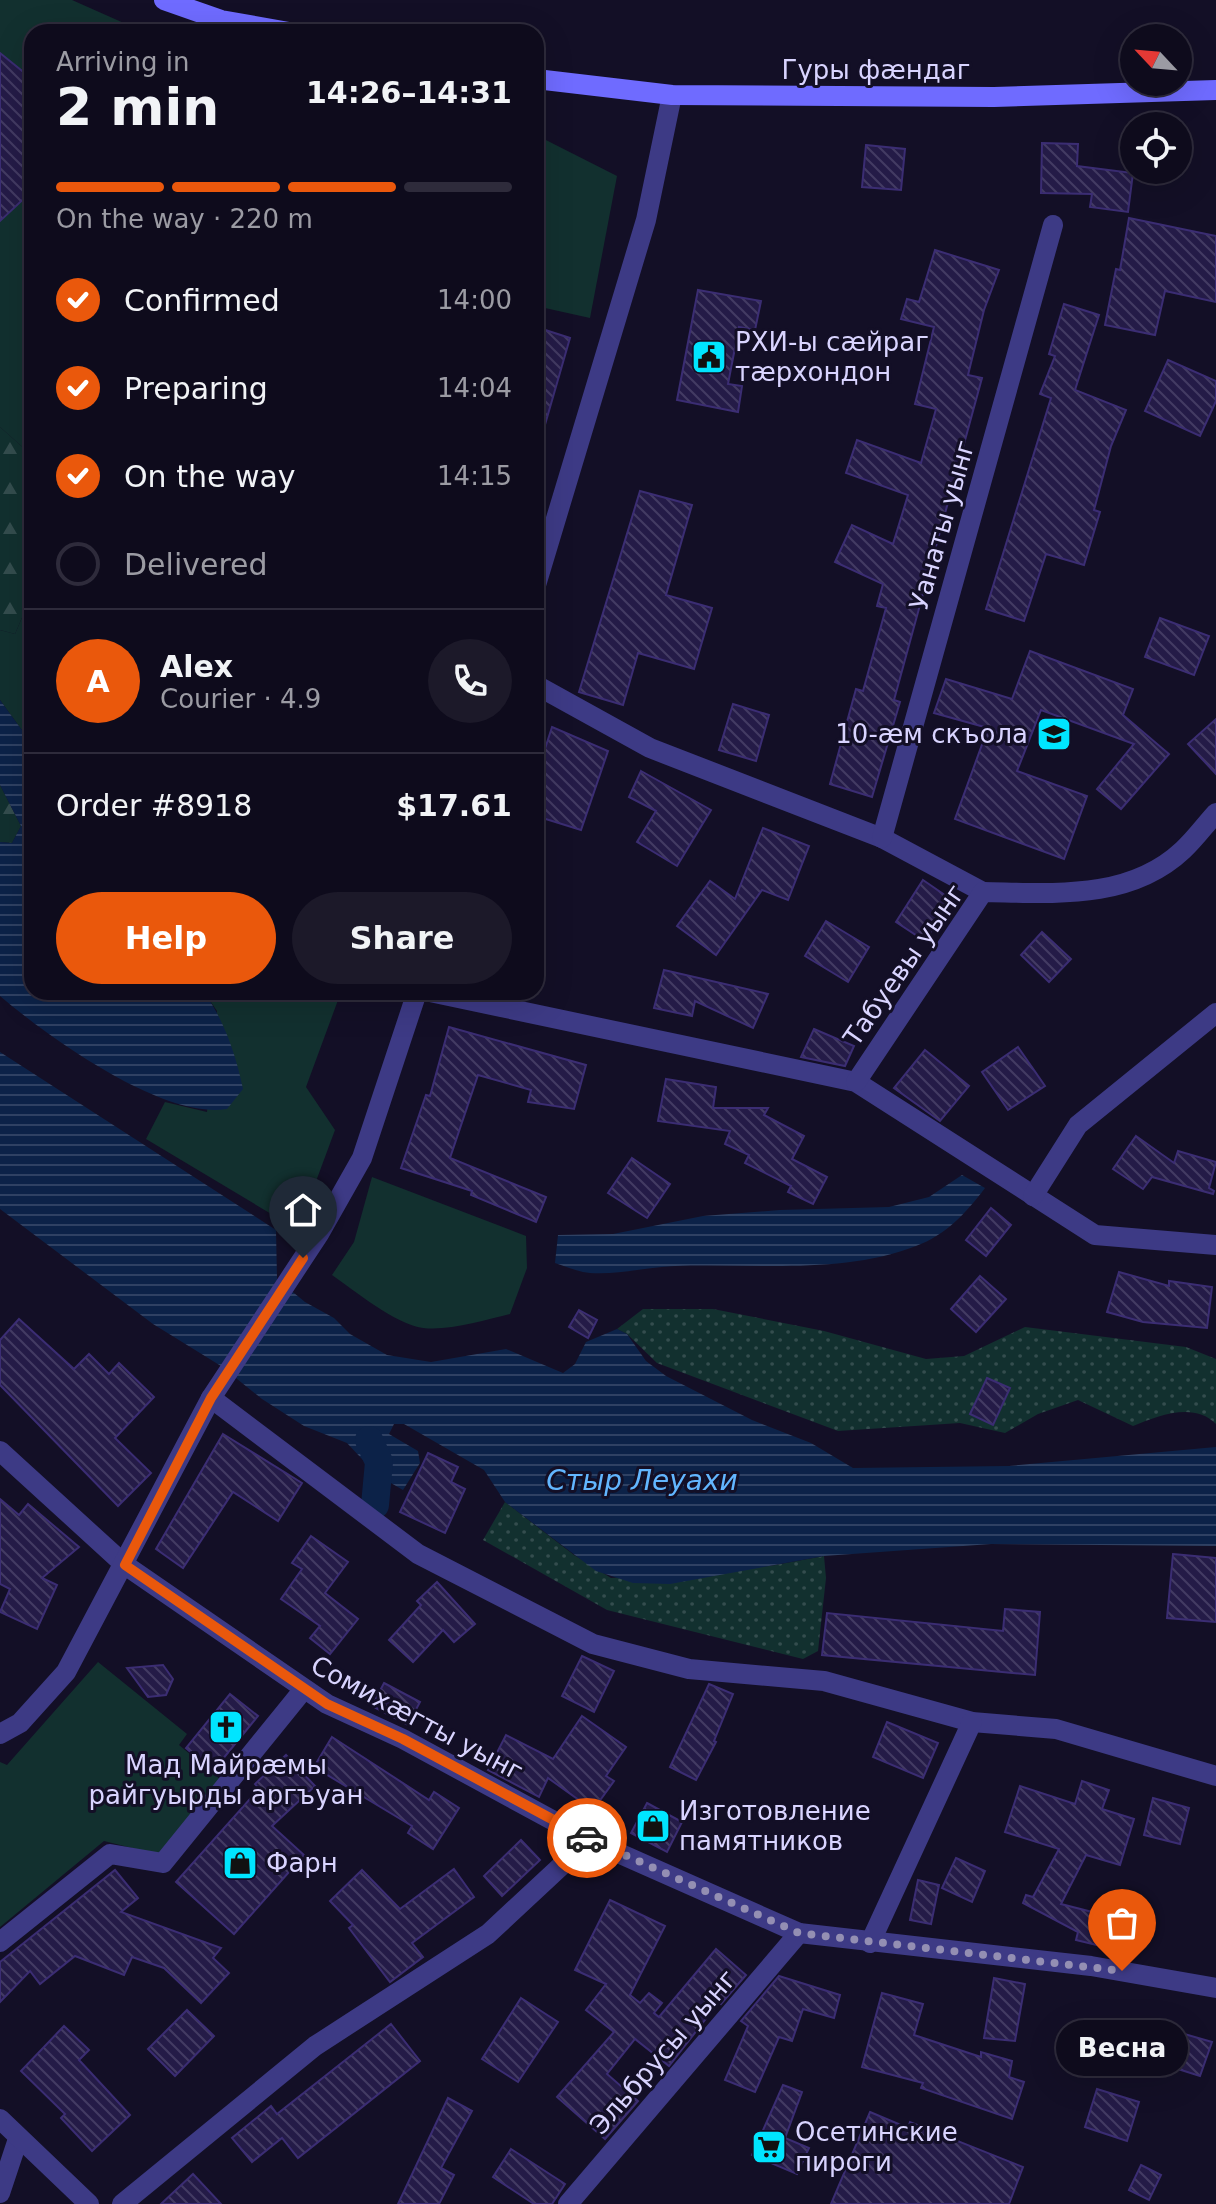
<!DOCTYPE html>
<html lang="en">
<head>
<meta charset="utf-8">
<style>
	:root { --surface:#0e0b1c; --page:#1c1929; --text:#f1f3f6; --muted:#9b9ba3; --line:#2e2b3b; --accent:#ea580c }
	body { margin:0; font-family:"DejaVu Sans",sans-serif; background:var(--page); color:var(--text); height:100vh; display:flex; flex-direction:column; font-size:30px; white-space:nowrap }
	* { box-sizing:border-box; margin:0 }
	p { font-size:26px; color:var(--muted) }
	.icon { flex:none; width:44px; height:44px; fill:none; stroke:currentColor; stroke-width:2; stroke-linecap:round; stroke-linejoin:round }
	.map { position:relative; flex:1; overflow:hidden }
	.details { position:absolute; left:24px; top:24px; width:520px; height:976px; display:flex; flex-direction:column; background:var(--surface); border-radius:24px; box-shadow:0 8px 32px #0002,0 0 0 2px var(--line) }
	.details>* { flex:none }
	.needle { width:52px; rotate:296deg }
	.buttons { position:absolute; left:1120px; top:24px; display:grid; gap:16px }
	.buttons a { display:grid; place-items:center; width:72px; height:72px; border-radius:50%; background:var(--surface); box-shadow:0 8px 32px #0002,0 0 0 2px var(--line); font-size:40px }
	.pin { position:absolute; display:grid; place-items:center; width:68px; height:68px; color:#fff; margin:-82px -34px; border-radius:50% 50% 50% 0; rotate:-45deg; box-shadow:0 0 8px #0007 }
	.pin .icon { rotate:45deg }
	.courier { position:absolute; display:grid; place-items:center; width:80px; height:80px; margin:-40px; border:6px solid #ea580c; border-radius:50%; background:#fff; color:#222; box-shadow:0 2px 10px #0007 }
	.bubble { position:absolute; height:56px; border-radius:28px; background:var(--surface); box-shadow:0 8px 32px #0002,0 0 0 2px var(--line); font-size:26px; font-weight:700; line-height:56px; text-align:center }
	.summary em { font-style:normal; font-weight:700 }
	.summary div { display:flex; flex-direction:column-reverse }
	.summary { display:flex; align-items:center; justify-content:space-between; height:136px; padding:0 32px }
	h1 { font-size:52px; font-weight:700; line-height:60px }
	.bar { display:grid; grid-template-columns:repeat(4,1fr); gap:12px 8px; align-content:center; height:96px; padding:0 32px }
	.bar i { height:10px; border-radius:6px; background:var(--line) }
	.bar .on { background:var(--accent) }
	.bar p { grid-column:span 4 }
	.line { display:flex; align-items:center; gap:20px; padding:0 32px; border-top:2px solid var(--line) }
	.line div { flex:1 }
	.round { display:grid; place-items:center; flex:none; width:84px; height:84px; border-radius:42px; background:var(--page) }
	ol { padding:0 32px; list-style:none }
	li { display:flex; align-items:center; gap:24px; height:88px }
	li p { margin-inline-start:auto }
	li .icon { padding:8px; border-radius:50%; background:var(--accent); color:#fff; stroke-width:4 }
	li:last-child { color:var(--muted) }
	li i { width:44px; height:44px; border:4px solid var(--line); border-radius:50% }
	.action { display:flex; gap:16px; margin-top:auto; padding:16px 32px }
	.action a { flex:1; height:92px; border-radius:48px; background:var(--accent); color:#fff; font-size:32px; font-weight:700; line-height:92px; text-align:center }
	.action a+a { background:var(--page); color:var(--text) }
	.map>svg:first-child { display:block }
	.grass { fill:url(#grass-dots) }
	.forest { fill:url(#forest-firs) }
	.park { fill:#12302f }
	.water { fill:url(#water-rules) }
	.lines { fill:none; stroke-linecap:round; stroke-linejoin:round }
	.canal { stroke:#0c2248; stroke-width:28 }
	.building { fill:url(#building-back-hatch); stroke:#3b2d73; stroke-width:2 }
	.minor { stroke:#3d3a85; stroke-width:20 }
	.tertiary { stroke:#3d3a85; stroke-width:20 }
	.secondary { stroke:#6f6bff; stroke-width:20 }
	.done { stroke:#948fb3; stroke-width:8; stroke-dasharray:0 14.4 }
	.route { stroke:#ea580c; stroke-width:10 }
	.labels { text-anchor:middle; stroke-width:6; stroke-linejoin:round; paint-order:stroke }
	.street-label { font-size:26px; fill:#d9d4ff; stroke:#130f26 }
	.poi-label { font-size:26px; fill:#d9d4ff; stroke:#130f26; text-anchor:start }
	.water-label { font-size:28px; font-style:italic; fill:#62b6ff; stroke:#130f26 }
</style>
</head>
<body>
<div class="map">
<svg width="1216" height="2204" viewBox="0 0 1216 2204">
	<defs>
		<pattern id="grass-dots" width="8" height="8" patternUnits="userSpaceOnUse" patternTransform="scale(2)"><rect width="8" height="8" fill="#12302f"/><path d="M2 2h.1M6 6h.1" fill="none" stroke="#344d4e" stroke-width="1.8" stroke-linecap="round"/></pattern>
		<pattern id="forest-firs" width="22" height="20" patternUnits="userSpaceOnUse" patternTransform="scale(2)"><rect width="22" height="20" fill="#12302f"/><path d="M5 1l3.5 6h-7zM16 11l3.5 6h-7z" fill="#344d4e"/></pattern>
		<pattern id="water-rules" width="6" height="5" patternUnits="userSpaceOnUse" patternTransform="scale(2)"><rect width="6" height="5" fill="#0c2248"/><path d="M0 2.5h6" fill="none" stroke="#2f4163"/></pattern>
		<pattern id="building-back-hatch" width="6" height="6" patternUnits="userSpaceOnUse" patternTransform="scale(2)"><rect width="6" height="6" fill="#241b47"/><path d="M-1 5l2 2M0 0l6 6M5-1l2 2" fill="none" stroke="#433b63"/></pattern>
	</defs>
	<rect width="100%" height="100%" fill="#130f26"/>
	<!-- grass -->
	<g class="grass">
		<path d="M643 1309H713L824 1331 926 1359 964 1356 1025 1327 1186 1347 1216 1359V1424C1194 1401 1157 1416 1133 1426L1078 1400 1038 1414 1005 1433 960 1423 838 1431 657 1363 627 1334 617 1329Z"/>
		<polygon points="505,1502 574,1555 611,1578 770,1566 824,1556 826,1578 818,1651 803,1659 607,1610 483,1540"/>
	</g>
	<!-- forest -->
	<g class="forest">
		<polygon points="0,427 27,451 32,462 32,594 15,634 0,630"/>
		<polygon points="0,785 21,826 12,843 0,842"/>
	</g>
	<!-- park -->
	<g class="park">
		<polygon points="0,0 72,0 144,32 32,32 32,462 27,451 0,427"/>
		<polygon points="536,135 617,176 590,318 536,306"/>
		<polygon points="32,594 32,744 0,700 0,630 15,634"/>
		<polygon points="204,992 341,992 306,1087 335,1130 298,1230 146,1139 165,1102 207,1112 217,1011"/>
		<path d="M372 1177 526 1236 527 1268 510 1314C484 1320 450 1331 423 1328 395 1324 355 1291 332 1275L354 1242Z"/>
		<polygon points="98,1662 187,1734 179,1745 221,1780 160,1855 104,1841 0,1927 0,1762 7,1765"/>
	</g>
	<!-- water -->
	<g class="water">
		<path d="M0 700 32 744V992H204C224 1020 236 1055 243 1089L227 1109C164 1120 48 1037 0 996V842L12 843 21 826 0 785Z"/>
		<polygon points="0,1052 276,1230 277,1279 305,1302 334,1318 350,1334 387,1355 431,1362 506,1349 563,1373 575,1364 586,1342 617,1329 627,1334 646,1361 666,1376 752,1420 811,1443 853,1468 1009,1466 1216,1447 1216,1546 991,1544 824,1556 670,1584 633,1583 596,1571 505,1502 484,1470 404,1424 394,1424 389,1434 418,1451 420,1463 403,1490 377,1475 347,1443 304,1426 262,1399 221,1366 153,1324 0,1209"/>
		<path d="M962 1175 985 1188C966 1213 946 1235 916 1246 842 1275 753 1263 675 1266 647 1267 619 1275 590 1273 579 1272 567 1267 555 1263L558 1235 613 1234 703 1216 780 1210 889 1207 929 1197Z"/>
	</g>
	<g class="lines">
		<!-- canal -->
		<polyline class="canal" points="369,1440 379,1462 375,1505"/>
	</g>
	<!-- building -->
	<g class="building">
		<polygon points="0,53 32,79 32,191 0,221"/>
		<polygon points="1042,143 1078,144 1077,166 1133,173 1128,212 1090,207 1092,194 1041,193"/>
		<polygon points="866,145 905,149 901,190 862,187"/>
		<polygon points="1129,218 1216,236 1216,302 1165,291 1155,335 1105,325 1116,269 1120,270"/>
		<polygon points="935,250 999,270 984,310 968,375 982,378 894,700 900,702 872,797 830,784 856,689 863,691 886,608 877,606 883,584 835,562 852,525 893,544 908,495 846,473 857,440 921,463 936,409 915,404 934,327 901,319 907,299 919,302"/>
		<polygon points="698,290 761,301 755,330 739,327 728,384 742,386 738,412 677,400"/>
		<polygon points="1064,304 1099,315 1075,390 1126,410 1111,446 1094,510 1100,512 1084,565 1046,554 1024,621 986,609 1051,398 1040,394 1055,356 1049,354"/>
		<polygon points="536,327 570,338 542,435 536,434"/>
		<polygon points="1168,360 1216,381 1216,401 1200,436 1145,411"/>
		<polygon points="640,491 692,505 666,595 712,608 694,669 638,653 623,705 579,692"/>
		<polygon points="1160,618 1209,636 1194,675 1145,657"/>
		<polygon points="1030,651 1133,689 1123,715 1169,754 1121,809 1097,789 1134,744 1041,710 1017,771 1087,796 1064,859 955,819 988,728 934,713 946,679 1012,699"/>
		<polygon points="733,704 769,715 756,761 719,750"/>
		<polygon points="1216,719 1216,774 1188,744"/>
		<polygon points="552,727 608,751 581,830 536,816 536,777"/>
		<polygon points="641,771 711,810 677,866 637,842 656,811 629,797"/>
		<polygon points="763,828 809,846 788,900 762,890 716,955 677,926 710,881 735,899"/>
		<polygon points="923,880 952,900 925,941 896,922"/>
		<polygon points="826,921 869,947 848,982 805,956"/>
		<polygon points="1042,932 1071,959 1049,982 1021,955"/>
		<polygon points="664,970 768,994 753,1028 695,1001 692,1016 654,1008"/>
		<polygon points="449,1027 586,1065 574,1109 528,1102 531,1090 478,1075 450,1158 546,1197 536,1222 471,1195 472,1191 401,1168 426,1095 430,1096"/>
		<polygon points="814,1029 854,1046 845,1066 801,1057"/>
		<polygon points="1018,1047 1045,1086 1008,1110 982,1072"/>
		<polygon points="925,1050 969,1086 940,1121 894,1088"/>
		<polygon points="666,1079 716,1087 713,1108 768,1108 764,1115 804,1136 792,1159 827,1177 813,1204 788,1192 791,1186 745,1163 749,1155 725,1144 730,1131 658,1121"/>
		<polygon points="1136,1136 1174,1163 1178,1151 1216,1162 1209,1188 1214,1191 1213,1194 1152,1177 1143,1189 1113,1169"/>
		<polygon points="632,1158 670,1184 647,1218 608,1193"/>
		<polygon points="991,1208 1011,1225 986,1256 966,1240"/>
		<polygon points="1119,1272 1169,1286 1169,1281 1212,1287 1207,1328 1143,1322 1107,1312"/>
		<polygon points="980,1276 1006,1299 976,1332 951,1309"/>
		<polygon points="579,1310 597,1320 588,1338 569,1327"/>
		<polygon points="19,1319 74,1369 89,1354 109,1374 119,1363 154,1397 115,1438 151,1473 118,1506 0,1385 0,1340"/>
		<polygon points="987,1378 1010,1388 993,1425 970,1414"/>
		<polygon points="223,1434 302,1483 278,1521 233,1492 183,1568 156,1549"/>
		<polygon points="428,1453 458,1467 451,1482 465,1489 445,1533 400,1512"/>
		<polygon points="0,1499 19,1515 28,1504 79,1547 42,1578 57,1585 37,1629 0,1612 10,1589 0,1584"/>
		<polygon points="311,1536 348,1562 325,1593 358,1619 330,1654 310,1638 320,1626 281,1599 302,1569 292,1563"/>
		<polygon points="1173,1554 1216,1558 1216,1622 1167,1618"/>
		<polygon points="437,1582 475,1624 454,1642 443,1630 413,1662 389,1640 421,1605 417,1601"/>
		<polygon points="1005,1609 1040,1612 1035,1675 822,1655 827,1613 1003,1631"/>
		<polygon points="582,1656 614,1671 594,1712 562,1696"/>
		<polygon points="163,1665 173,1679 166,1695 148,1697 127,1668"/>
		<polygon points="384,1683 420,1702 408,1725 372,1706"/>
		<polygon points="709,1684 733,1694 714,1741 716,1742 696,1780 670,1767"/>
		<polygon points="230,1694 258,1716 213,1771 186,1748"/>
		<polygon points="582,1716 626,1747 606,1776 614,1781 593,1810 548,1778 539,1797 488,1770 506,1735 553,1759"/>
		<polygon points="887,1722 938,1743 923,1778 873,1757"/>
		<polygon points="332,1737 429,1800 434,1792 459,1808 433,1849 408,1833 412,1826 314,1767"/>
		<polygon points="286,1755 315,1786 272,1826 304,1855 234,1934 176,1882 259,1789 255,1784"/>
		<polygon points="1082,1781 1109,1790 1102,1809 1134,1819 1120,1865 1086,1855 1061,1904 1112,1917 1105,1947 1076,1940 1078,1932 1023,1903 1026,1895 1033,1897 1059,1849 1005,1832 1020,1786 1075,1804"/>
		<polygon points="1153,1798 1189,1808 1180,1844 1144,1835"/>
		<polygon points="647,1803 682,1822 667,1852 631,1833"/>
		<polygon points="521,1840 540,1860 502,1896 484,1876"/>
		<polygon points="956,1858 985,1871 972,1902 942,1888"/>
		<polygon points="454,1869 474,1897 412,1943 423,1957 390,1982 349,1928 353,1925 330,1901 362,1870 400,1909"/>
		<polygon points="115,1870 138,1898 121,1912 221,1948 213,1958 229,1973 201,2003 164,1968 132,1957 124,1975 75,1956 40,1984 30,1971 0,2002 0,1962"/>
		<polygon points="918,1880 939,1885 931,1924 910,1920"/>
		<polygon points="610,1900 665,1926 630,1995 640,2003 649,1993 662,2003 654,2013 659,2017 716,1949 746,1975 721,2004 719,2002 669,2066 635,2039 607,2074 638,2101 605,2139 557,2097 614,2032 586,2010 606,1984 575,1970"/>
		<polygon points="779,1976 840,1995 834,2018 803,2009 792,2041 779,2037 755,2092 725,2080 748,2026 741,2021"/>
		<polygon points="994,1978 1025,1984 1015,2041 984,2038"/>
		<polygon points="882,1993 923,2004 914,2035 981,2057 981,2052 1012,2061 1009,2077 1024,2082 1012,2119 921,2088 923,2083 862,2067"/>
		<polygon points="521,1998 558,2022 518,2082 482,2059"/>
		<polygon points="187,2010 214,2036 175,2076 148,2049"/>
		<polygon points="391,2024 420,2061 298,2158 282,2138 252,2162 232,2138 271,2106 277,2114"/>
		<polygon points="1102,2024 1174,2031 1212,2042 1200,2076 1159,2063 1161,2056 1099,2050"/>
		<polygon points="64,2026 89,2050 79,2060 130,2115 92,2151 61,2118 65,2114 21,2071"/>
		<polygon points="783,2085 802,2092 785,2138 809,2148 797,2174 752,2155"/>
		<polygon points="1097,2089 1139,2102 1127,2141 1085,2127"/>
		<polygon points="448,2098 472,2111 441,2168 454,2175 439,2204 398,2204"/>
		<polygon points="870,2112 908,2128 910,2122 1023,2167 1009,2204 831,2204"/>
		<polygon points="511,2149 565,2184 552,2204 534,2204 493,2177"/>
		<polygon points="1141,2165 1161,2175 1149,2200 1129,2190"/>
		<polygon points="193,2174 221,2204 161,2204"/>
	</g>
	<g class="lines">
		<!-- minor -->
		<g class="minor">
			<polyline points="536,685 650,748 882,838 983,892"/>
			<polyline points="882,838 1053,225"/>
			<polyline points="430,992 856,1082 1095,1235 1216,1245"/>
			<path d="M856 1082 983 892C1052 893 1129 901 1183 850 1195 839 1205 825 1216 813"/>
			<polyline points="1033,1196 1078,1125 1216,1013"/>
			<polyline points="211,1398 418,1554 593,1644 689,1669 824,1681 972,1722 1056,1729 1216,1776"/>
			<polyline points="125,1565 327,1704 403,1739 589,1840 799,1933 1091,1966 1216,1988"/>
			<polyline points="0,1942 110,1854 163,1863 304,1689"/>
			<polyline points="870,1943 972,1722"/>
			<polyline points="0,2193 18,2139"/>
			<polyline points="122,2204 315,2046 488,1934 589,1840"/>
			<polyline points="568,2204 799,1933"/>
		</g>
		<!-- tertiary -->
		<g class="tertiary">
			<polyline points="536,585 646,220 672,95"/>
			<polyline points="0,1451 125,1565"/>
			<polyline points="0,1734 20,1723 66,1672 211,1398 319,1234 362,1158 417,992"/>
			<polyline points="0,2119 89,2204"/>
		</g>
		<!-- secondary -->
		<g class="secondary">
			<polyline points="164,0 221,20 289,32"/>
			<polyline points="536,79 672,95 994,97 1216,90"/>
		</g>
	</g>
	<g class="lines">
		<!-- done -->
		<polyline class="done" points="587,1838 799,1933 1122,1971"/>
		<!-- route -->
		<polyline class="route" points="303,1258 211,1398 125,1565 327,1704 403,1739 587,1838"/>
	</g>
	<!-- icons -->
	<defs>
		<g id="civic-square" transform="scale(1.8)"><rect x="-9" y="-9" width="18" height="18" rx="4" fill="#00e5ff" stroke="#130f26"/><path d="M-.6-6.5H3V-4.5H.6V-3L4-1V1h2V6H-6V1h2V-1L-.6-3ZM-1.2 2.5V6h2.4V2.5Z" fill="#111"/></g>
		<g id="school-square" transform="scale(1.8)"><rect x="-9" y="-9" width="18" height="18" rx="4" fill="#00e5ff" stroke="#130f26"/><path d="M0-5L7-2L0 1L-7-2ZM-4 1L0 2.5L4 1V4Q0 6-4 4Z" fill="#111"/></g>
		<g id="church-square" transform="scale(1.8)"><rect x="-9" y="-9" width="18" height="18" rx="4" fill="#00e5ff" stroke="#130f26"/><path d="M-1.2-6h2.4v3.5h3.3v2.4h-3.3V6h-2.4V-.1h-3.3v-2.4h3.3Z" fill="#111"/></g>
		<g id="shop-square" transform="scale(1.8)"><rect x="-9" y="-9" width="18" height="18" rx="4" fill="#00e5ff" stroke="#130f26"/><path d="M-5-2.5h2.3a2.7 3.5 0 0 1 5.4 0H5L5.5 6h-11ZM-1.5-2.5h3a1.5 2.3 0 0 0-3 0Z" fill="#111"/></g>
		<g id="supermarket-square" transform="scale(1.8)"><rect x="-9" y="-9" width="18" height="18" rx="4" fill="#00e5ff" stroke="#130f26"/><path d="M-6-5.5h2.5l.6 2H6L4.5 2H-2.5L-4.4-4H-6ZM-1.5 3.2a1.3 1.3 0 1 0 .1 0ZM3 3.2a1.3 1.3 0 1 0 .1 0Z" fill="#111"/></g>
	</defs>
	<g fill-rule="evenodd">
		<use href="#civic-square" x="709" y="357"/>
		<use href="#school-square" x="1054" y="734"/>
		<use href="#church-square" x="226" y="1727"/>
		<use href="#shop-square" x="653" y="1826"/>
		<use href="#shop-square" x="240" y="1863"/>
		<use href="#supermarket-square" x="769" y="2147"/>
	</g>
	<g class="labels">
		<!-- street labels -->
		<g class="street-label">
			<text x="876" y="79">Гуры фӕндаг</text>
			<text transform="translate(942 525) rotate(-74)" y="9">Уанаты уынг</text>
			<text transform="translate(904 965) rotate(-55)" y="9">Табуевы уынг</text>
			<text transform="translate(417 1718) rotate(28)" y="9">Сомихæгты уынг</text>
			<text transform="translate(663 2052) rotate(-49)" y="9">Эльбрусы уынг</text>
		</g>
		<!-- poi labels -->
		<g class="poi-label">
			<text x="735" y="351">РХИ-ы сæйраг<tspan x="735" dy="30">тæрхондон</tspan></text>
			<text x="1028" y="743" text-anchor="end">10-æм скъола</text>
			<text x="226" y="1774" text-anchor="middle">Мад Майрæмы<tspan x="226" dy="30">райгуырды аргъуан</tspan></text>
			<text x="679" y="1820">Изготовление<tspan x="679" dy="30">памятников</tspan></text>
			<text x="266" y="1872">Фарн</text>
			<text x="795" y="2141">Осетинские<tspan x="795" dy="30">пироги</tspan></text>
		</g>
		<!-- water labels -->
		<g class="water-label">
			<text x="642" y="1490">Стыр Леуахи</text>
		</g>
	</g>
</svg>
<div class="buttons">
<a><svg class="needle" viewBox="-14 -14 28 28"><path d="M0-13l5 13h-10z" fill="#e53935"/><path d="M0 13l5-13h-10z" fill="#9b9ba3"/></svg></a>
<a><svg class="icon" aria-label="locate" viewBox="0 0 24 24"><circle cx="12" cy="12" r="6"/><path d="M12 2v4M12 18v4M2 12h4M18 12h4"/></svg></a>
</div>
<div class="pin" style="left:1122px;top:1971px;background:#ea580c"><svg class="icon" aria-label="bag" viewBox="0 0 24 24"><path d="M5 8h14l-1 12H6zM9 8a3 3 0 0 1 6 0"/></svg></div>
<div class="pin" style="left:303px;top:1258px;background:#1f2937"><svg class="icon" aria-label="home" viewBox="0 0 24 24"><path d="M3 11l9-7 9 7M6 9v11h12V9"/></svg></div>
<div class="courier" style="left:587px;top:1838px"><svg class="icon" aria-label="car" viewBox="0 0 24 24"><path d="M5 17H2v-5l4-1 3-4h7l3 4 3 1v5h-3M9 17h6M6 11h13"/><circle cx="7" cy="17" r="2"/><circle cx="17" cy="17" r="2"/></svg></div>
<div class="bubble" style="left:1056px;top:2020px;width:132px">Весна</div>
<section class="details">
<div class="summary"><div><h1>2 min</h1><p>Arriving in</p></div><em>14:26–14:31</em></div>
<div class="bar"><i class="on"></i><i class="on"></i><i class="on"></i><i></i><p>On the way · 220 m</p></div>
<ol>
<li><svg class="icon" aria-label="check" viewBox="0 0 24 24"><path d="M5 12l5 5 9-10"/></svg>Confirmed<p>14:00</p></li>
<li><svg class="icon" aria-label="check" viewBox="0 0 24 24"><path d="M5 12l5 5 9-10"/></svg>Preparing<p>14:04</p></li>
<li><svg class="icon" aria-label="check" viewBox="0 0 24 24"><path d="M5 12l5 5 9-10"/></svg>On the way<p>14:15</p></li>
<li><i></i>Delivered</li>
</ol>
<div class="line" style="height:144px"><b class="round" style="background:var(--accent);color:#fff">A</b><div><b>Alex</b><p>Courier · 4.9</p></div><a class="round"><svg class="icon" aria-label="phone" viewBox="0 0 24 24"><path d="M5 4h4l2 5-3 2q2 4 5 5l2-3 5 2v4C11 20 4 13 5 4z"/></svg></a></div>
<div class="line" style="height:104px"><div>Order #8918</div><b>$17.61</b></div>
<div class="action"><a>Help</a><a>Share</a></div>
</section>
</div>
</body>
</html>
